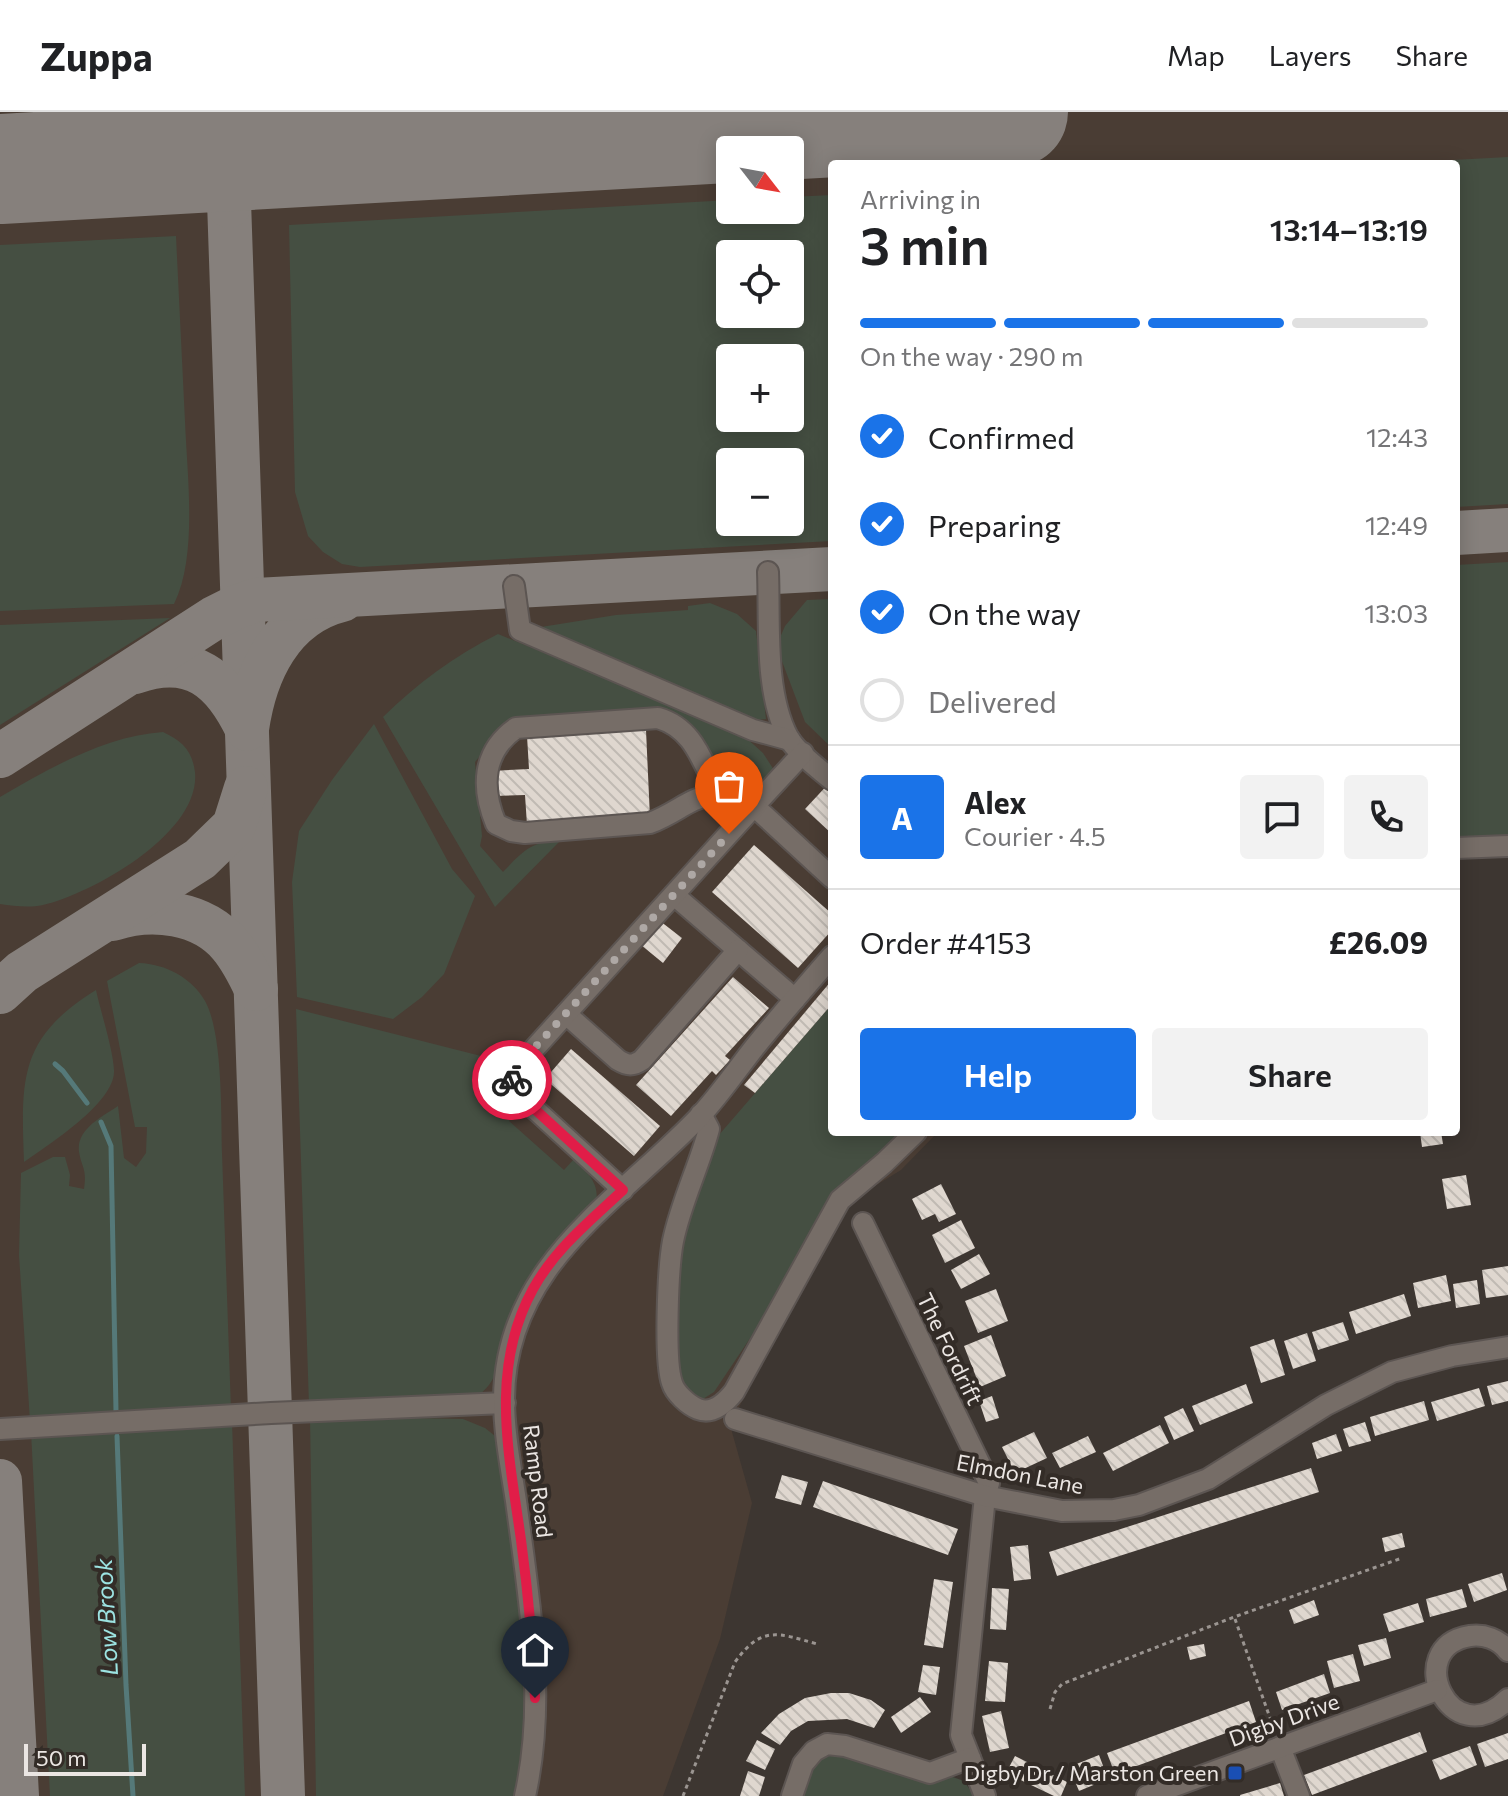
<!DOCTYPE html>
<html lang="en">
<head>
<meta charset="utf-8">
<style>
	:root { --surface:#fff; --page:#f2f2f2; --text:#202124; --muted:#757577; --line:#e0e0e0; --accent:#1a73e8 }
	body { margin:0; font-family:Commissioner,sans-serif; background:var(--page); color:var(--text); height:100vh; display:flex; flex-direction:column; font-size:30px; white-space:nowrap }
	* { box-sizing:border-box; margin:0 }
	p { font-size:26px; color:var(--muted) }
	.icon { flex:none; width:44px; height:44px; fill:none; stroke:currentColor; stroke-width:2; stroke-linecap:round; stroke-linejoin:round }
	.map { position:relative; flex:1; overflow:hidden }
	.details { position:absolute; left:828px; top:48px; width:632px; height:976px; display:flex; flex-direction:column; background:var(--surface); border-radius:8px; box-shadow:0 4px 20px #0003 }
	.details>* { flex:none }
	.needle { width:52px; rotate:121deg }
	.tools { position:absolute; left:716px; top:24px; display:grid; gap:16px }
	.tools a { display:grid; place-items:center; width:88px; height:88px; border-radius:8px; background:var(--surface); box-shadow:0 4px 20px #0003; font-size:40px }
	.scale { position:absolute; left:24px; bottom:20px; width:122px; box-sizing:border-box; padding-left:8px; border:4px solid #ebe6e3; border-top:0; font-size:22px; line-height:28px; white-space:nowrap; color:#ebe6e3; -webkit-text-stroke:6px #332c27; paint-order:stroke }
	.pin { position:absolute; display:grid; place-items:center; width:68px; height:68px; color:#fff; margin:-82px -34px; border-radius:50% 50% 50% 0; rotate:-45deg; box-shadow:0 0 8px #0007 }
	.pin .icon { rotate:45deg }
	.courier { position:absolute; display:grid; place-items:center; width:80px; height:80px; margin:-40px; border:6px solid #e11d48; border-radius:50%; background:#fff; color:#222; box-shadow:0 2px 10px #0007 }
	.head em { font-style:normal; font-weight:600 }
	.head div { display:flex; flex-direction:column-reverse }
	.head { display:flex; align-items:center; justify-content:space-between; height:136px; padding:0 32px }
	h1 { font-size:52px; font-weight:600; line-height:60px }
	.bar { display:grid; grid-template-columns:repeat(4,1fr); gap:12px 8px; align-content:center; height:96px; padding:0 32px }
	.bar i { height:10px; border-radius:6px; background:var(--line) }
	.bar .selected { background:var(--accent) }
	.bar p { grid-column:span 4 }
	.line { display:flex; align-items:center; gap:20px; padding:0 32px; border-top:2px solid var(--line) }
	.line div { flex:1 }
	.round { display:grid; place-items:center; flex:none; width:84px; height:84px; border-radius:8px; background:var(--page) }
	ol { padding:0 32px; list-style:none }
	li { display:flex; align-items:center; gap:24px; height:88px }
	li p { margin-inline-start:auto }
	li .icon { padding:8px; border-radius:50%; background:var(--accent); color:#fff; stroke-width:4 }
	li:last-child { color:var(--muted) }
	li i { width:44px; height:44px; border:4px solid var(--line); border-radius:50% }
	.action { display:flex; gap:16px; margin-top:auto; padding:16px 32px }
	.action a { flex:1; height:92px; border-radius:8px; background:var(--accent); color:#fff; font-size:32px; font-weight:600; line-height:92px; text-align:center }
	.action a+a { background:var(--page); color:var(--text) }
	header { display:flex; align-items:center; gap:48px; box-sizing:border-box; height:112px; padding:0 40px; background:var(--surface); border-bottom:2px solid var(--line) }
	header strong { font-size:38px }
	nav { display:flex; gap:44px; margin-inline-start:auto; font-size:28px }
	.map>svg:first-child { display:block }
	.built { fill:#4a3d34; fill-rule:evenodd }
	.grass { fill:#454f42; fill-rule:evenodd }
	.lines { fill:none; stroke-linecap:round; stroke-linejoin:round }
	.stream { stroke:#557979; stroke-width:5 }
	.taxiway { stroke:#86807c; stroke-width:44 }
	.runway { stroke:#86807c; stroke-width:110 }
	.building { fill:url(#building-back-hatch) }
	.minor-casing { stroke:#5c5552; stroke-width:24 }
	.path { stroke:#9b9591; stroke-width:3; stroke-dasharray:4 4; stroke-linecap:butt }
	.minor { stroke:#766d67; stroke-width:20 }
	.done { stroke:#aea8a5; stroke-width:8; stroke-dasharray:0 14.4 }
	.route { stroke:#e11d48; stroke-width:10 }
	.transit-dot { fill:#1a4fb4; stroke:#332c27; stroke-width:3 }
	.labels { text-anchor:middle; stroke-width:8; stroke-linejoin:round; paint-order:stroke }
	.street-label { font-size:22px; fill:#ebe6e3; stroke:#332c27 }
	.poi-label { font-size:22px; fill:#ebe6e3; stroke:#332c27; text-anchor:end }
	.water-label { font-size:24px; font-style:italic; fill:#9ce3e2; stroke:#332c27 }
</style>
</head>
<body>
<header>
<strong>Zuppa</strong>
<nav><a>Map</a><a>Layers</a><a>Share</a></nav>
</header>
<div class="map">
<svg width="1508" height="1684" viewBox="0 0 1508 1684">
	<defs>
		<pattern id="building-back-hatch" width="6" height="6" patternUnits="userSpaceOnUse" patternTransform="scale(2)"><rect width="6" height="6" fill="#dfd7cf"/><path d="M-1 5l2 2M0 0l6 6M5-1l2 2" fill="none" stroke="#c0bab3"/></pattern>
	</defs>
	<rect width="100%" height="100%" fill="#3d3631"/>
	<!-- built -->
	<path class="built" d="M0 0H1508V735L1456 739V52H832V1020H938L901 1058 842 1094 730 1313 752 1391 720 1527 663 1684H0ZM730 38H790V98H730ZM730 142H790V202H730ZM730 246H790V306H730ZM730 350H790V410H730Z"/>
	<!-- grass -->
	<g class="grass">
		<polygon points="1508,45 1508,392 1456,395 1456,52 1379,52"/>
		<path d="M832 83V429L360 455 342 452 323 440 308 424 295 380 289 113 730 88V98H790V85ZM730 142H790V202H730ZM730 246H790V306H730ZM730 350H790V410H730Z"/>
		<path d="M176 124C179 186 182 247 185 309 187 363 198 443 174 492L0 499V133Z"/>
		<polygon points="1508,450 1508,724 1456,728 1456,453"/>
		<polygon points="832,487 832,636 805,610 780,544 779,528 785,514 807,488"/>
		<polygon points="710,491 737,502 756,519 766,607 757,608 542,518 541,515 616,503 688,498 688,494"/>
		<polygon points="170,506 0,613 0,513"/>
		<path d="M498 522 743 623 763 641 774 658 744 692C717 671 703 643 686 614H504L475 650 482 724 480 734 503 760C522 740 531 729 560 729L495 795 383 605C418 571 454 544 498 522Z"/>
		<polygon points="374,612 452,757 475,784 444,862 422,885 393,907 297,885 292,770 299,719 332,668"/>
		<path d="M163 620C182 629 192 638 195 660 201 721 93 781 43 793 29 796 14 794 0 792V685C50 656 105 624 163 620Z"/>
		<path d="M139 851C166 852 192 866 205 889 223 921 221 1003 222 1041 225 1127 228 1212 231 1298L30 1309 19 1143 21 1061 53 1045H65L70 1063 69 1074 84 1077C87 1056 82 1057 79 1040 76 1017 102 1005 118 994L124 1046 136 1055 146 1041 147 1015H135L107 869Z"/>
		<path d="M96 878C101 901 113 937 114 958 116 990 48 1033 24 1050 21 966 19 926 96 878Z"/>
		<polygon points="832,892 832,1020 914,1020 835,1087 767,1201 714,1280 695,1292 675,1259 676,1180 685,1111 698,1059 718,1024"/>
		<path d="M296 897 481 944 499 959 491 973 516 996 509 1009 564 1058 574 1047C587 1060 600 1071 596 1091 558 1131 529 1158 508 1212 497 1242 504 1270 472 1287L309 1293Z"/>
		<path d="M310 1304 463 1307 485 1316 495 1324C515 1443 538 1565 514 1684H316Z"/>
		<polygon points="232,1310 245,1684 50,1684 31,1320"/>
		<path d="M833 1642 927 1671 950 1664 964 1669 974 1684H801C808 1666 812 1646 833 1642Z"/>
	</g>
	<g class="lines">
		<!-- stream -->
		<g class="stream">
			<polyline points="55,952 63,959 87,991"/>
			<polyline points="101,1010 111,1034 116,1299"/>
			<polyline points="117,1324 126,1573 133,1684"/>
		</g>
		<!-- taxiway -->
		<g class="taxiway">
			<path d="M223 0C215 21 203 35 184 47L219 72 229 94"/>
			<polyline points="226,0 283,1684"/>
			<path d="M229 0C240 26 262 33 287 41 252 53 241 57 229 94"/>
			<polyline points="1456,421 1508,418"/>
			<path d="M135 560C192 540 223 567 247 617 255 561 281 503 342 488"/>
			<polyline points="0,644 214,506 234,496 256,488 832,457"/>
			<path d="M113 807C152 794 202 800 230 833 241 846 249 862 256 877"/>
			<polyline points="0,880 22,860 200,747 234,714 246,676"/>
			<polyline points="0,1369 17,1684"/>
		</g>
		<!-- runway -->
		<polyline class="runway" points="0,57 1013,0"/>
	</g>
	<!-- building -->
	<g class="building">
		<polygon points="646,618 650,706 527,713 525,683 493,684 491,659 529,657 527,624"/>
		<polygon points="832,668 832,722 805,697"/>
		<polygon points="754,733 832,802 832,818 798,856 712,780"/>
		<polygon points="660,809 682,826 663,851 641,833"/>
		<polygon points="733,865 769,896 725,944 730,948 716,963 712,959 671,1004 636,973"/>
		<polygon points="832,868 832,892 755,981 744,973"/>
		<polygon points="571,937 660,1014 634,1044 545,967"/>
		<polygon points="1420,1020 1441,1020 1443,1032 1422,1035"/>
		<polygon points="1466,1063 1471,1093 1447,1097 1442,1067"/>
		<polygon points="941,1072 956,1102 939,1110 935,1102 922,1108 912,1087"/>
		<polygon points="961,1108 975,1136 945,1151 932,1123"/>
		<polygon points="979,1142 990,1162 961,1177 951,1158"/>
		<polygon points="1508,1154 1508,1183 1486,1186 1482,1158"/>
		<polygon points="1446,1163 1451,1189 1418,1196 1413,1171"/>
		<polygon points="1477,1168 1480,1192 1456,1196 1453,1172"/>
		<polygon points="996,1177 1008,1209 978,1221 965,1189"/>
		<polygon points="1404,1182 1411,1204 1356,1222 1349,1200"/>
		<polygon points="1343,1210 1349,1228 1318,1238 1312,1220"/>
		<polygon points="1307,1221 1316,1249 1293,1257 1284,1229"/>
		<polygon points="991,1223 1006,1264 980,1275 964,1234"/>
		<polygon points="1274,1227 1285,1263 1261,1271 1250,1235"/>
		<polygon points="1508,1269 1508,1289 1492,1293 1487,1274"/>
		<polygon points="1246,1272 1253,1291 1200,1313 1192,1294"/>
		<polygon points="1479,1276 1485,1294 1437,1309 1431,1290"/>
		<polygon points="992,1284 999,1306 986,1310 979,1289"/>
		<polygon points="1424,1289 1429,1308 1375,1324 1370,1305"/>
		<polygon points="1183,1296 1194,1319 1174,1328 1164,1305"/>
		<polygon points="1365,1310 1371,1329 1349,1335 1343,1317"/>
		<polygon points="1160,1313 1169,1331 1113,1359 1103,1341"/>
		<polygon points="1034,1320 1047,1346 1015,1361 1002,1335"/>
		<polygon points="1336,1322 1342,1339 1317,1347 1312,1331"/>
		<polygon points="1088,1324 1096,1340 1060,1356 1052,1341"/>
		<polygon points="1311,1356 1319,1380 1057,1464 1049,1440"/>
		<polygon points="782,1363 808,1370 801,1393 775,1386"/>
		<polygon points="823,1369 958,1417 948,1443 813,1395"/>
		<polygon points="1402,1421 1405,1435 1385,1440 1382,1426"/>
		<polygon points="1028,1433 1031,1467 1014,1469 1010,1435"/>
		<polygon points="1502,1461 1507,1478 1474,1490 1468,1472"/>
		<polygon points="934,1467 953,1470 943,1536 924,1533"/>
		<polygon points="992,1476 1009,1477 1006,1518 990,1517"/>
		<polygon points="1462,1477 1467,1495 1430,1505 1426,1487"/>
		<polygon points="1314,1488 1319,1503 1294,1512 1289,1498"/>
		<polygon points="1418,1491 1424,1510 1389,1520 1383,1502"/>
		<polygon points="1386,1526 1391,1546 1364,1554 1358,1533"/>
		<polygon points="1204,1532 1206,1544 1190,1548 1187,1535"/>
		<polygon points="1353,1542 1360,1569 1334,1576 1327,1549"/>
		<polygon points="989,1549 1008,1551 1005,1590 985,1589"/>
		<polygon points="923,1553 940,1555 936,1583 918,1580"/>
		<polygon points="1324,1562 1330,1581 1282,1598 1276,1580"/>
		<polygon points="831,1581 849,1581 871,1588 885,1598 874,1616 847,1607 808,1609 791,1619 780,1633 761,1621 779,1602 805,1586"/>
		<polygon points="920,1585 931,1600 901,1621 891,1605"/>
		<polygon points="1249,1589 1256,1610 1115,1662 1107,1641"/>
		<polygon points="1001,1599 1009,1636 990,1640 982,1604"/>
		<polygon points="1420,1620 1427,1640 1312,1683 1304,1663"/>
		<polygon points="1508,1621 1508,1647 1485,1655 1477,1632"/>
		<polygon points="757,1628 775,1637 765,1658 746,1649"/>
		<polygon points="1470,1634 1477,1653 1440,1668 1432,1648"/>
		<polygon points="1099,1643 1108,1667 1079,1679 1069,1655"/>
		<polygon points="1015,1644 1067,1670 1061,1684 1054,1684 1006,1661"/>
		<polygon points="748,1659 765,1665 759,1684 740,1684"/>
		<polygon points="1280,1671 1284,1684 1240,1684 1240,1683"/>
	</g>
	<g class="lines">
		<!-- minor casing -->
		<g class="minor-casing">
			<g id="minor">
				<path d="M768 460C770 511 764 579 788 625 797 641 818 656 832 668"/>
				<polyline points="514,474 520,518 753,618 790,628"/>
				<path d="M711 683 714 672C700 643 690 615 658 606L516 616C482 640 481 676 496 712L511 719 525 721 650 711C692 695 702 666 747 701"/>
				<polyline points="754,694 803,641"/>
				<polyline points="1456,736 1508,734"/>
				<polyline points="674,783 795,887"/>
				<path d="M566 902 618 948C628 954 633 954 642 948L738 838"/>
				<path d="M701 1002 709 1017C699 1055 681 1090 673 1129 668 1155 664 1248 672 1271 675 1281 688 1293 698 1297 713 1303 726 1290 734 1280L840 1088 884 1051 916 1020"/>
				<polyline points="623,1078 515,979 512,972 514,959 754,694 832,766"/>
				<polyline points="863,1111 989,1371 985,1384 961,1623 985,1684"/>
				<polyline points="735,1307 985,1384 1062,1399 1114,1398 1139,1393 1208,1367 1326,1293 1392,1260 1452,1244 1508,1235"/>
				<polyline points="0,1317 271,1301 505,1291"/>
				<path d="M1508 1539C1499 1527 1484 1522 1470 1524 1401 1535 1450 1644 1508 1587"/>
				<polyline points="1280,1635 1299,1684"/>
				<path d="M525 1684C547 1587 529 1486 516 1389 511 1356 504 1321 504 1287 505 1151 619 1090 701 1003 720 982 736 959 754 936 779 905 806 874 832 844"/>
				<polyline points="792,1684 803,1652 814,1639 827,1632 845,1634 930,1661 970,1646"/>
				<polyline points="1147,1684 1437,1578"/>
			</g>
		</g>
		<!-- path -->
		<g class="path">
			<polyline points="1235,1507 1275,1620"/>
			<polyline points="1050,1597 1055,1580 1062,1572 1234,1505 1402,1446"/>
			<path d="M683 1684 735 1550C762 1513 778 1521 817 1532"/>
		</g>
		<!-- minor -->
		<use href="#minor" class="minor"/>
	</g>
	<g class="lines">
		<!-- done -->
		<polyline class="done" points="512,968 519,953 729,722"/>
		<!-- route -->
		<path class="route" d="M512 968 515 979 623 1078C591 1108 555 1137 533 1177 489 1257 509 1342 521 1428 528 1480 533 1532 535 1586"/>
	</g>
	<!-- markers -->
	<rect class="transit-dot" x="1227" y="1653" width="16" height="16" rx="4"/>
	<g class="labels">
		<!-- street labels -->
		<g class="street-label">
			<text transform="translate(950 1237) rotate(64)" y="8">The Fordrift</text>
			<text transform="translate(1020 1362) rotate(11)" y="8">Elmdon Lane</text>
			<text transform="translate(538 1369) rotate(83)" y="8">Ramp Road</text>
			<text transform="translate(1284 1608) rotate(-20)" y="8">Digby Drive</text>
		</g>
		<!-- poi labels -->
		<g class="poi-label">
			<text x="1219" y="1669">Digby Dr / Marston Green</text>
		</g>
		<!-- water labels -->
		<g class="water-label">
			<text transform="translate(107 1505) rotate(-93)" y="8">Low Brook</text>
		</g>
	</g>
</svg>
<div class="tools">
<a><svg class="needle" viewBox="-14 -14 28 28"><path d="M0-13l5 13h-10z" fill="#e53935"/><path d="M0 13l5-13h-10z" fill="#757577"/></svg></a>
<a><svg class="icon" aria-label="locate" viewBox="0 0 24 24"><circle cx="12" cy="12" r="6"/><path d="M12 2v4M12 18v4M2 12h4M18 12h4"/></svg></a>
<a>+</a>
<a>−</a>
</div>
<div class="scale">50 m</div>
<div class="pin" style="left:729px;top:722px;background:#ea580c"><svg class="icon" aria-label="bag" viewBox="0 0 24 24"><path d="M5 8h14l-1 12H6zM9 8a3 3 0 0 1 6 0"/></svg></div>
<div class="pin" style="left:535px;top:1586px;background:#1f2937"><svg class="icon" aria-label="home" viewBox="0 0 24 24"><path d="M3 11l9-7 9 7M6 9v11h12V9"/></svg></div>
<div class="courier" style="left:512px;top:968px"><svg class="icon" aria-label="bike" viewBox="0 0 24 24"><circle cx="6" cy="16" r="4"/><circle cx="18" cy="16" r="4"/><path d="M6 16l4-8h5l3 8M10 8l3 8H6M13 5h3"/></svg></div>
<section class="details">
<div class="head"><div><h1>3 min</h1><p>Arriving in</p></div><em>13:14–13:19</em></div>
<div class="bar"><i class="selected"></i><i class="selected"></i><i class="selected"></i><i></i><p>On the way · 290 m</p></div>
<ol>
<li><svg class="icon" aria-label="check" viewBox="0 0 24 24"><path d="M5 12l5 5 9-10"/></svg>Confirmed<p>12:43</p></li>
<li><svg class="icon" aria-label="check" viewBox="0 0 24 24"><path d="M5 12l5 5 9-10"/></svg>Preparing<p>12:49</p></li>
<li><svg class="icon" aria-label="check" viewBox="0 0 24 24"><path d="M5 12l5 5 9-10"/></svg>On the way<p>13:03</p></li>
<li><i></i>Delivered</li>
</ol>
<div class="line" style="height:144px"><b class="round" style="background:var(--accent);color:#fff">A</b><div><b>Alex</b><p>Courier · 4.5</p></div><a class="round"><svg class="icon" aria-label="chat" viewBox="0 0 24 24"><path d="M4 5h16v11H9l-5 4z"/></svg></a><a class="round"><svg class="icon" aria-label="phone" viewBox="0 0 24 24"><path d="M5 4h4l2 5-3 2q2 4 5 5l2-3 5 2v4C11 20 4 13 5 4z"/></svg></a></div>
<div class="line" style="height:104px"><div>Order #4153</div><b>£26.09</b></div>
<div class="action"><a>Help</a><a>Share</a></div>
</section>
</div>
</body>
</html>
